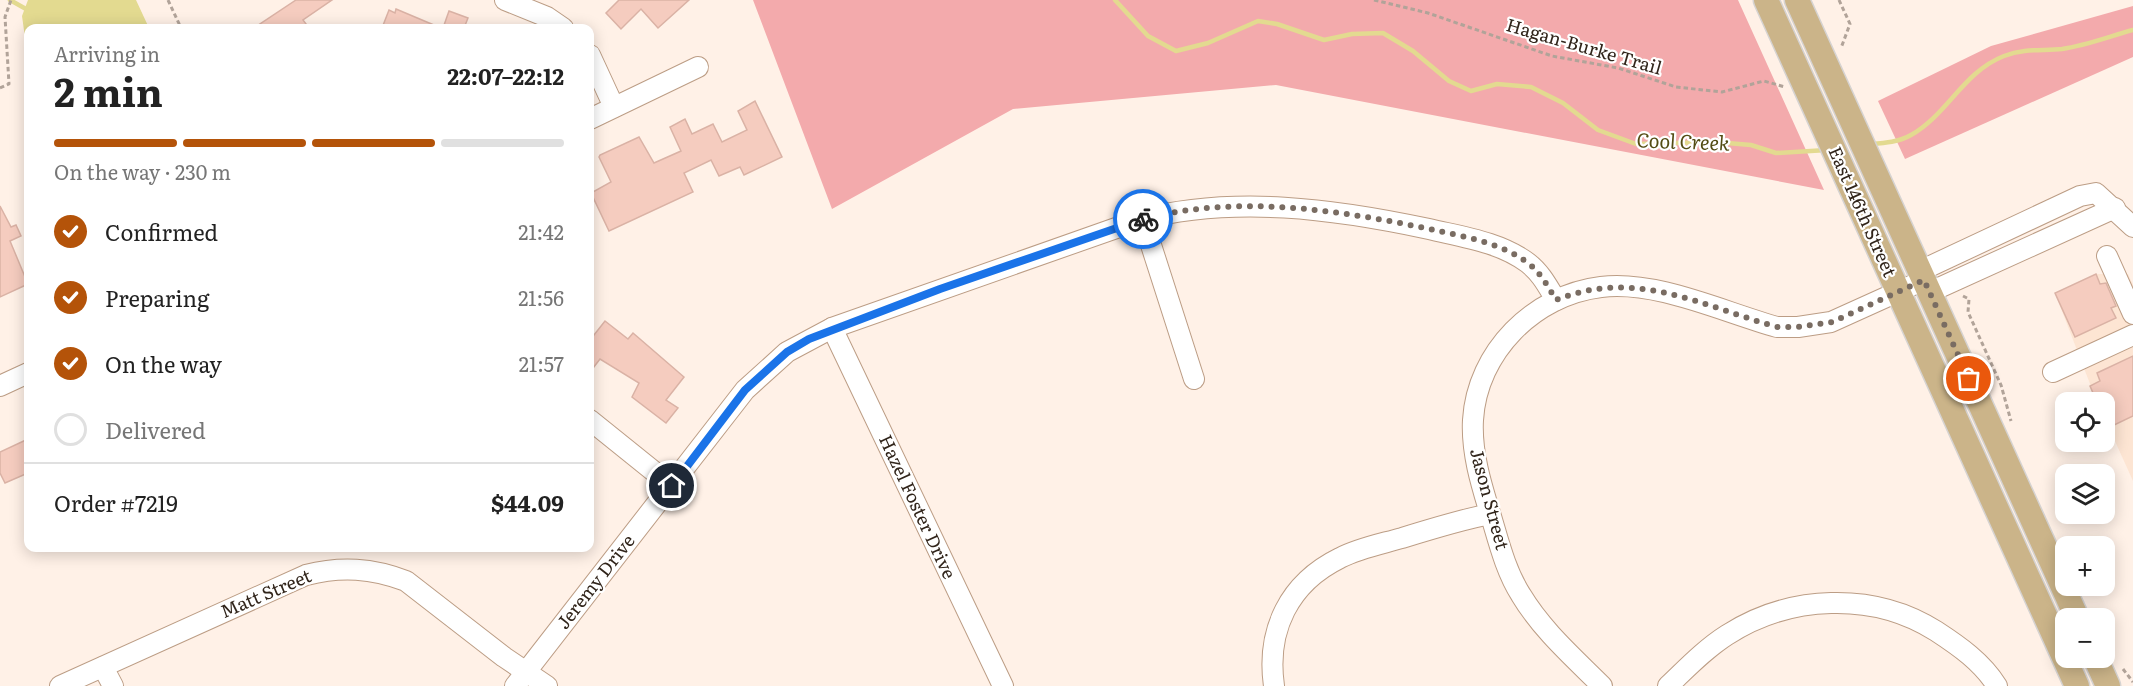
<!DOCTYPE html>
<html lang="en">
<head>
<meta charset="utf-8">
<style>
	:root { --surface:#fff; --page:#f6f6f6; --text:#222; --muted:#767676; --line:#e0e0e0; --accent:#b45309 }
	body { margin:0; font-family:Literata,serif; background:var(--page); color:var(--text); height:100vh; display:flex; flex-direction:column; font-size:22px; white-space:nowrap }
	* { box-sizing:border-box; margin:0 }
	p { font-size:20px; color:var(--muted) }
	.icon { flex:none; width:33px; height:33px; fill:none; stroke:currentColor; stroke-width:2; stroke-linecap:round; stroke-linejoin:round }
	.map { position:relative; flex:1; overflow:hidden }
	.drawer { position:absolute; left:24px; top:24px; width:570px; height:528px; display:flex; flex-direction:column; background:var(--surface); border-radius:12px; box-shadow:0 3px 15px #0003 }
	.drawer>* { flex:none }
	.controls { position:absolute; left:2055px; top:392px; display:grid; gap:12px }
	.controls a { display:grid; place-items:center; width:60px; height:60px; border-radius:12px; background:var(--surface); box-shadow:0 3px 15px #0003; font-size:30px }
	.pin { position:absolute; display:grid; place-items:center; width:51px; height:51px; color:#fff; margin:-26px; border:3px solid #fff; border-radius:50%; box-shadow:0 2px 6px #0007 }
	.courier { position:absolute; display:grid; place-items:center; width:60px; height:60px; margin:-30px; border:4px solid #1a73e8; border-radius:50%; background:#fff; color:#222; box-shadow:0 2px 8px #0007 }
	.head em { font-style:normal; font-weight:700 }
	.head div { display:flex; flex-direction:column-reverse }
	.head { display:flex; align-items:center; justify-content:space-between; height:102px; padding:0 30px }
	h1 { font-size:39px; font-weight:700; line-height:45px }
	.bar { display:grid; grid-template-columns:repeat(4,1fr); gap:9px 6px; align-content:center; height:72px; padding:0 30px }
	.bar i { height:8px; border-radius:4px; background:var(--line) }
	.bar .current { background:var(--accent) }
	.bar p { grid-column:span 4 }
	.line { display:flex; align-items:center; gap:15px; padding:0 30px; border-top:2px solid var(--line) }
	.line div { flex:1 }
	ol { padding:0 30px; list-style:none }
	li { display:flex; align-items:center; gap:18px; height:66px }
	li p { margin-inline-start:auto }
	li .icon { padding:6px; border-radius:50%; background:var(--accent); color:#fff; stroke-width:4 }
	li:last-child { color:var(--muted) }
	li i { width:33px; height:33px; border:3px solid var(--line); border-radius:50% }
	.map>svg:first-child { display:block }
	.built { fill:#fde5d3 }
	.green { fill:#f3aaac }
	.water { fill:#e3da90 }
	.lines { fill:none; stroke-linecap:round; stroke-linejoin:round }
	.stream { stroke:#e3da90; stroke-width:4.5 }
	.building { fill:#f5ccbf; stroke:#dab2a5; stroke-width:1.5 }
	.minor-casing { stroke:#bc9d85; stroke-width:22 }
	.major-casing { stroke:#d6d3d1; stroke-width:27 }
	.path { stroke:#b1a399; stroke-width:3; stroke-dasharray:4.5 3; stroke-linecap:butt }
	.minor { stroke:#fff; stroke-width:20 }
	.major { stroke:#cbb489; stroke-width:24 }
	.done { stroke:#796c62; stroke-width:6; stroke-dasharray:0 10.8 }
	.route { stroke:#1a73e8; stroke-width:8 }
	.labels { text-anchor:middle; stroke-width:4.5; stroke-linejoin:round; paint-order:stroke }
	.street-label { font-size:18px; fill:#31251b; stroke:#fff }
	.water-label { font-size:20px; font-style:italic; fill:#534c13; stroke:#fff }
</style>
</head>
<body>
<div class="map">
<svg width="2133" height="686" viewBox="0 0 2133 686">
	<rect width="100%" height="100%" fill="#fff1e7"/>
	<!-- built -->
	<polygon class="built" points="2096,274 2128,274 2133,285 2133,481 2105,419 2104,402 2097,402 2055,293"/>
	<!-- green -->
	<g class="green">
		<polygon points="753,0 1738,0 1824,190 1276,85 1013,109 832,209"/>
		<polygon points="2133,6 2133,57 1905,159 1878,101 1991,46"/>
	</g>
	<!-- water -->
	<polygon class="water" points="28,0 136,0 149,28 28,28 28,59 22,16"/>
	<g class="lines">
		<!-- stream -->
		<g class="stream">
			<polyline points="10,0 26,9"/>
			<polyline points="1115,0 1148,36 1176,51 1208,43 1258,21 1277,24 1324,40 1352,34 1383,33 1413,51 1449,81 1471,91 1497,84 1531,87 1563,103 1598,130 1636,144 1715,142 1751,145 1776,153 1827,150"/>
			<path d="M1871 144C1885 143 1899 142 1911 135 1948 114 1963 72 2004 56 2025 48 2042 51 2062 49 2085 46 2111 36 2133 30"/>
		</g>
	</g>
	<!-- building -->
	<g class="building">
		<polygon points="296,0 332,0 303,20 309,28 254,28"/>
		<polygon points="619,0 689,0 658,28 641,9 621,29 606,13"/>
		<polygon points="396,9 441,28 382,28 389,10 395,13"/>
		<polygon points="449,11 468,18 464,28 443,28"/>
		<polygon points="755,101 782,157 744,175 740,167 719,176 711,160 684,173 693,192 609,231 591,193 611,182 599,157 600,155 639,137 654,163 681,151 670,127 685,119 692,134 713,124 722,142 747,130 738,111"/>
		<polygon points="0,206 11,227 16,225 21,236 10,241 28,284 0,297"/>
		<polygon points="2096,274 2100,284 2106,283 2116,306 2111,308 2116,318 2075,337 2055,293"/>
		<polygon points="605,321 628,339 633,333 684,377 666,400 678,408 666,423 632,397 639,383 600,359 590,372 590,340"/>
		<polygon points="2133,356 2133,416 2110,427 2104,416 2104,402 2097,402 2090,386 2100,381 2097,373"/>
		<polygon points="28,439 28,473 5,483 0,473 0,452"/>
	</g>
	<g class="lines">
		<!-- minor casing -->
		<g class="minor-casing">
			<g id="minor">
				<polyline points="505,0 547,17 563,28"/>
				<polyline points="590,55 614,107"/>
				<polyline points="590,119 698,67"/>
				<polyline points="1139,220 1151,245 1194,379"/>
				<polyline points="2107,256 2133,314"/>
				<polyline points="1920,271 2080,196 2096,193 2133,227"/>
				<polyline points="1930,292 2115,208"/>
				<polyline points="832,328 1003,686"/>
				<polyline points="2053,372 2133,335"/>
				<polyline points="0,386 28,373"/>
				<polyline points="590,420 672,486"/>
				<polyline points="103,667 113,686"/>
				<path d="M60 686 306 575C341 566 372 568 406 581L504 657 547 686"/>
				<path d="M515 686 745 390 787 352 832 328 1139 220C1234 195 1335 209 1429 229 1463 237 1500 242 1528 263 1541 273 1548 287 1556 300"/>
				<path d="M1274 686C1266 630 1289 583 1340 558 1359 548 1381 544 1402 538 1431 529 1460 520 1490 514"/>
				<path d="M1602 686C1573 657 1542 630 1521 595 1507 573 1500 547 1493 523 1483 490 1471 455 1473 420 1477 352 1534 295 1601 287 1656 280 1723 312 1777 327H1798L1831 322 1924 280"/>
				<path d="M1668 686C1687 668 1705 649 1727 635 1789 595 1873 591 1936 631 1959 646 1982 662 1997 686"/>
			</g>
		</g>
		<!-- major casing -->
		<g class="major-casing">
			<g id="major">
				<polyline points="1766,0 2077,686"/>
				<polyline points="1797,0 2077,618"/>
				<polyline points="2095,657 2108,686"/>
			</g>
		</g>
		<!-- path -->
		<g class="path">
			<polyline points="168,0 181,28"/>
			<polyline points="1374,0 1428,13 1552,56 1618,68 1676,87 1722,92 1764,81 1785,87"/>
			<polyline points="1839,0 1850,24 1841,48"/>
			<polyline points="0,88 9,84 5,17 11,0"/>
			<polyline points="1963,296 1969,299 1968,312 2001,385 2011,421"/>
			<polyline points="2123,669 2133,682"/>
		</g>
		<!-- minor -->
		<use href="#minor" class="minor"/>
		<!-- major -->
		<use href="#major" class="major"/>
	</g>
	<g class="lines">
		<!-- done -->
		<path class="done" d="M1143 219C1238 194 1339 210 1434 230 1466 237 1501 243 1528 263 1541 273 1548 287 1556 300 1636 268 1699 305 1777 327H1798L1832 322 1924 280 1969 379"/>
		<!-- route -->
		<polyline class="route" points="672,486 745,390 787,352 809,339 940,289 1143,219"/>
	</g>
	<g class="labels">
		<!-- street labels -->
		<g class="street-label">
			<text transform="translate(1584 47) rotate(16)" y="6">Hagan-Burke Trail</text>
			<text transform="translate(1862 212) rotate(66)" y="6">East 146th Street</text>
			<text transform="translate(1489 499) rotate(75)" y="6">Jason Street</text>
			<text transform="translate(917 507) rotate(65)" y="6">Hazel Foster Drive</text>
			<text transform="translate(596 582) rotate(-52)" y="6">Jeremy Drive</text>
			<text transform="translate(266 594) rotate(-23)" y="6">Matt Street</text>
		</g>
		<!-- water labels -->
		<g class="water-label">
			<text transform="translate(1683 142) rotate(2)" y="7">Cool Creek</text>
		</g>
	</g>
</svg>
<div class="controls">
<a><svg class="icon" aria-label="locate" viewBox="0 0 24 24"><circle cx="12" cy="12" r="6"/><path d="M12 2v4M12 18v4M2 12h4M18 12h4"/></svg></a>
<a><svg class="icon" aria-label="layers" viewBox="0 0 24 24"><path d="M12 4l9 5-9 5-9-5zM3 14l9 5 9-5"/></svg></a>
<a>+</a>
<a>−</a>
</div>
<div class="pin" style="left:1969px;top:379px;background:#ea580c"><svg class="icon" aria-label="bag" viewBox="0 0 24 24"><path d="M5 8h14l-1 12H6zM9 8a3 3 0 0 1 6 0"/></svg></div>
<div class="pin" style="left:672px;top:486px;background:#1f2937"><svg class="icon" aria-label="home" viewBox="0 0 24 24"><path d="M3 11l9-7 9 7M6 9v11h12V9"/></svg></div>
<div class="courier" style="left:1143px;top:219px"><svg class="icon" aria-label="bike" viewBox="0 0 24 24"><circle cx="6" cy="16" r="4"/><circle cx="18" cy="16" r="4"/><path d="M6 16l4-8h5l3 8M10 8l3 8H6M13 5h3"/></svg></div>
<section class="drawer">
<div class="head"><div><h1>2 min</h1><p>Arriving in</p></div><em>22:07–22:12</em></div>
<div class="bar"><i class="current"></i><i class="current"></i><i class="current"></i><i></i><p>On the way · 230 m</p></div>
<ol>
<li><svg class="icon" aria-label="check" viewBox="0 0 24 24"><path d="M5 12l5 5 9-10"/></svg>Confirmed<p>21:42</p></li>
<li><svg class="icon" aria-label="check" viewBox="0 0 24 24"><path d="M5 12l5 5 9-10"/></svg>Preparing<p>21:56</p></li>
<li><svg class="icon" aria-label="check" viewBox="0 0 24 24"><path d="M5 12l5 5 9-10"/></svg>On the way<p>21:57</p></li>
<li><i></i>Delivered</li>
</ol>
<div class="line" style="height:78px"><div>Order #7219</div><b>$44.09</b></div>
</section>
</div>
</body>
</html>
